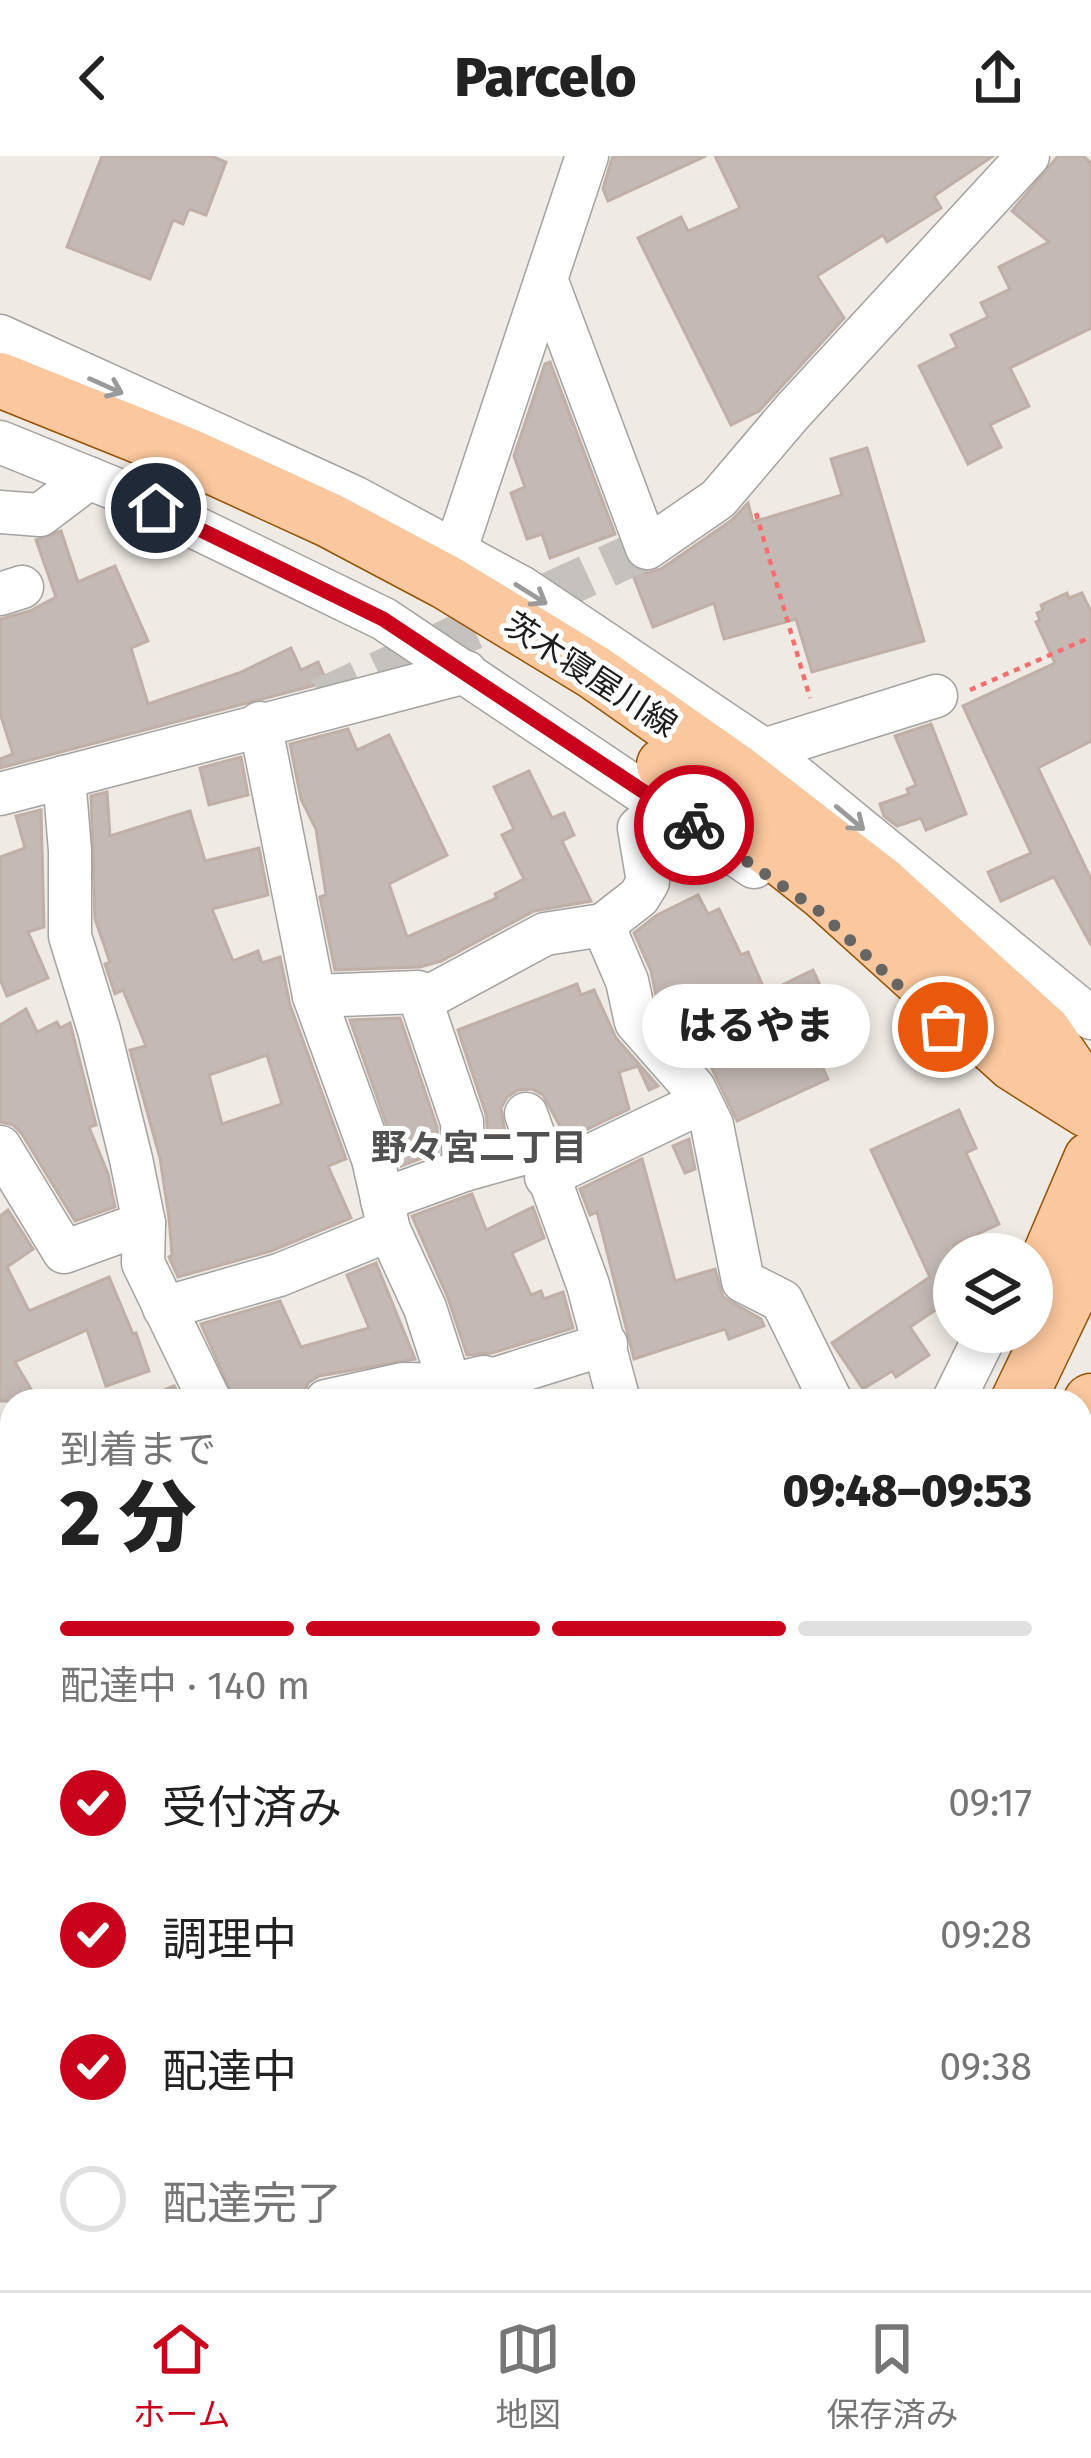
<!DOCTYPE html>
<html lang="ja">
<head>
<meta charset="utf-8">
<style>
	:root { --surface:#fff; --page:#f2f2f2; --text:#222; --muted:#767676; --line:#e0e0e0; --accent:#c9031c }
	body { margin:0; font-family:"Fira Sans","Noto Sans JP",sans-serif; background:var(--page); color:var(--text); height:100vh; display:flex; flex-direction:column; font-size:45px; white-space:nowrap }
	* { box-sizing:border-box; margin:0 }
	p { font-size:39px; color:var(--muted) }
	.icon { flex:none; width:66px; height:66px; fill:none; stroke:currentColor; stroke-width:2; stroke-linecap:round; stroke-linejoin:round }
	.map { position:relative; flex:1; overflow:hidden }
	.panel { position:absolute; left:0px; top:1233px; width:1092px; height:903px; display:flex; flex-direction:column; background:var(--surface); border-radius:36px 36px 0 0; box-shadow:0 6px 18px #0003 }
	.panel>* { flex:none }
	.controls { position:absolute; left:933px; top:1077px; display:grid; gap:24px }
	.controls a { display:grid; place-items:center; width:120px; height:120px; border-radius:50%; background:var(--surface); box-shadow:0 6px 18px #0003; font-size:60px }
	.pin { position:absolute; display:grid; place-items:center; width:102px; height:102px; color:#fff; margin:-51px; border:6px solid #fff; border-radius:50%; box-shadow:0 3px 12px #0007 }
	.courier { position:absolute; display:grid; place-items:center; width:120px; height:120px; margin:-60px; border:9px solid #c9031c; border-radius:50%; background:#fff; color:#222; box-shadow:0 3px 15px #0007 }
	.bubble { position:absolute; height:84px; border-radius:42px; background:var(--surface); box-shadow:0 6px 18px #0003; font-size:39px; font-weight:800; line-height:84px; text-align:center }
	.headline em { font-style:normal; font-weight:800 }
	.headline div { display:flex; flex-direction:column-reverse }
	.headline { display:flex; align-items:center; justify-content:space-between; height:204px; padding:0 60px }
	h1 { font-size:78px; font-weight:800; line-height:90px }
	.bar { display:grid; grid-template-columns:repeat(4,1fr); gap:18px 12px; align-content:center; height:144px; padding:0 60px }
	.bar i { height:15px; border-radius:9px; background:var(--line) }
	.bar .on { background:var(--accent) }
	.bar p { grid-column:span 4 }
	ol { padding:0 60px; list-style:none }
	li { display:flex; align-items:center; gap:36px; height:132px }
	li p { margin-inline-start:auto }
	li .icon { padding:12px; border-radius:50%; background:var(--accent); color:#fff; stroke-width:4 }
	li:last-child { color:var(--muted) }
	li i { width:66px; height:66px; border:6px solid var(--line); border-radius:50% }
	header { display:flex; justify-content:space-between; align-items:center; height:156px; padding:0 60px; background:var(--surface); font-size:54px; font-weight:800 }
	.tab-bar { display:flex; justify-content:space-around; align-items:center; height:168px; border-top:3px solid var(--line); background:var(--surface); font-size:33px; color:var(--muted) }
	.tab-bar a { display:grid; justify-items:center; gap:6px }
	.tab-bar .on { color:var(--accent) }
	.map>svg:first-child { display:block }
	.water { fill:#a6d7dc }
	.building { fill:#c4b9b4; stroke:#c0afa7; stroke-width:3; fill-rule:evenodd }
	.lines { fill:none; stroke-linecap:round; stroke-linejoin:round }
	.minor-tunnel { stroke:#c5c1bc; stroke-width:42; stroke-dasharray:42 21; stroke-linecap:butt }
	.minor-casing { stroke:#a2a2a2; stroke-width:45 }
	.major-casing { stroke:#965303; stroke-width:57 }
	.path { stroke:#f76d70; stroke-width:4.5; stroke-dasharray:6 6; stroke-linecap:butt }
	.minor { stroke:#fff; stroke-width:42 }
	.major { stroke:#fac79e; stroke-width:54 }
	.oneway { stroke:#9a9a9a }
	.done { stroke:#676563; stroke-width:12; stroke-dasharray:0 21.6 }
	.route { stroke:#c9031c; stroke-width:15 }
	.labels { text-anchor:middle; stroke-width:10; stroke-linejoin:round; paint-order:stroke }
	.street-label { font-size:33px; fill:#1e1e1e; stroke:#fff }
	.neighbourhood-label { font-size:36px; font-weight:bold; fill:#515151; stroke:#fff }
</style>
</head>
<body>
<header><svg class="icon" aria-label="back" viewBox="0 0 24 24"><path d="M15 5l-7 7 7 7"/></svg>Parcelo<svg class="icon" aria-label="share" viewBox="0 0 24 24"><path d="M12 15V3M7 8l5-5 5 5M5 13v7h14v-7"/></svg></header>
<div class="map">
<svg width="1091" height="2134" viewBox="0 0 1091 2134">
	<rect width="100%" height="100%" fill="#efeae4"/>
	<!-- water -->
	<g class="water">
		<polygon points="0,1557 12,1572 12,1861 0,1842"/>
		<polygon points="149,2124 326,2124 329,2134 154,2134"/>
		<polygon points="760,2124 830,2124 834,2134 743,2134"/>
	</g>
	<!-- building -->
	<g class="building">
		<polygon points="102,0 211,0 226,6 206,59 189,53 183,68 173,64 150,123 67,91"/>
		<polygon points="617,0 706,0 608,45 603,33 612,2"/>
		<polygon points="715,0 993,0 934,40 941,52 887,86 883,79 817,120 844,162 759,255 731,269 638,82 681,61 688,75 740,52"/>
		<polygon points="1058,0 1083,0 1091,7 1091,172 1010,212 1029,250 990,269 1001,291 968,308 919,210 957,191 951,179 988,161 981,147 1010,133 999,111 1049,86 1012,55"/>
		<polygon points="550,206 615,378 550,402 542,378 527,383 511,337 525,331 514,300 545,208"/>
		<polygon points="867,292 924,485 812,516 796,463 724,483 714,447 653,471 629,409 646,417 661,413 732,364 748,347 753,366 842,339 831,303"/>
		<polygon points="61,375 78,426 115,410 148,485 131,492 148,548 239,517 291,492 301,514 318,506 327,526 0,612 0,603 13,598 0,557 0,463 30,455 56,441 36,384"/>
		<polygon points="1067,437 1069,442 1082,437 1091,456 1091,585 1038,612 1091,723 1091,789 1054,721 1001,745 988,716 1031,697 963,550 1055,507 1036,466 1040,464 1037,457 1043,454 1041,449"/>
		<polygon points="931,568 966,658 926,674 921,662 897,670 884,660 880,648 909,638 907,633 916,629 895,580"/>
		<polygon points="348,573 357,594 389,579 447,699 389,728 407,781 497,742 495,738 524,723 502,679 514,673 494,631 529,615 552,662 564,657 574,679 562,685 591,745 534,755 441,805 420,811 335,814 320,741 326,739 316,673 301,643 290,588"/>
		<polygon points="241,601 248,639 209,649 200,612"/>
		<path d="M107 636 110 680 190 655 205 705 259 692 268 739 212 753 233 805 258 795 262 807 280 801 290 849 346 1003 328 1010 351 1062 271 1095 178 1121 169 1101 172 1099 169 1062 160 1002 130 894 146 890 123 834 115 838 105 808 110 806 95 763 91 640ZM267 899 282 948 222 968 209 919Z"/>
		<polygon points="41,654 44,771 28,776 48,822 7,840 0,823 0,701 25,692 16,660"/>
		<polygon points="698,739 708,758 719,753 741,799 748,796 766,837 813,814 825,840 796,854 828,923 737,965 709,906 659,854 651,815 634,777 657,759"/>
		<polygon points="577,828 581,839 594,834 616,882 658,930 649,934 638,910 619,916 629,953 567,983 543,939 532,933 518,934 507,941 501,952 505,976 488,981 486,958 458,874"/>
		<polygon points="26,853 37,876 57,866 60,872 70,867 96,969 89,971 108,1018 115,1051 75,1065 22,978 13,969 0,966 0,869"/>
		<polygon points="400,862 437,971 438,996 401,1010 350,864"/>
		<polygon points="959,954 976,992 966,997 999,1068 954,1089 954,1174 943,1149 910,1171 929,1199 896,1221 892,1215 863,1233 832,1187 930,1121 871,994"/>
		<polygon points="689,983 695,1013 685,1017 673,990"/>
		<polygon points="642,1003 675,1125 715,1113 723,1141 761,1163 764,1170 729,1183 725,1173 634,1203 597,1056 590,1059 580,1033"/>
		<polygon points="472,1038 486,1074 533,1051 544,1082 512,1097 531,1139 541,1135 544,1143 563,1136 573,1172 492,1197 467,1199 448,1142 412,1060"/>
		<polygon points="8,1054 33,1093 7,1111 29,1155 109,1121 133,1178 136,1177 149,1215 106,1230 87,1174 15,1206 38,1245 0,1245 0,1060"/>
		<polygon points="376,1107 415,1203 319,1220 308,1227 301,1245 235,1245 201,1168 280,1145 301,1191 369,1172 347,1119"/>
		<polygon points="174,1230 182,1245 140,1245 140,1244"/>
	</g>
	<g class="lines">
		<!-- minor-tunnel -->
		<polyline class="minor-tunnel" points="321,543 647,392"/>
		<!-- minor casing -->
		<g class="minor-casing">
			<g id="minor">
				<polyline points="546,123 647,392 718,343 793,255 1028,0"/>
				<polyline points="0,180 354,341 521,431 764,594 1091,862"/>
				<polyline points="0,286 118,334 384,463 754,711"/>
				<polyline points="0,356 40,359 89,322"/>
				<polyline points="455,396 587,0"/>
				<polyline points="0,438 22,431"/>
				<polyline points="260,567 314,840 373,1003 389,1074 425,1152 450,1229"/>
				<polyline points="764,594 936,540"/>
				<polyline points="64,621 70,695 70,780 99,874 131,1003 144,1067 143,1107 210,1245"/>
				<polyline points="0,638 466,516"/>
				<polyline points="666,649 639,672 648,726 639,741 603,769 627,825 636,866 694,932 712,969 743,1125 782,1145 831,1245"/>
				<polyline points="314,840 418,836 462,966 464,1014"/>
				<polyline points="421,845 545,778 603,769"/>
				<polyline points="526,958 588,1129 619,1245"/>
				<polyline points="0,991 64,1096 144,1067"/>
				<polyline points="546,1021 700,947"/>
				<polyline points="382,1044 464,1014 536,994"/>
				<polyline points="164,1152 279,1119 389,1074"/>
				<polyline points="485,1226 606,1188"/>
				<polyline points="326,1245 403,1228 450,1229 484,1221 490,1245"/>
				<polyline points="953,1245 987,1176"/>
				<polyline points="0,1321 12,1339"/>
				<polyline points="1080,1328 1091,1306"/>
				<polyline points="0,1388 12,1402"/>
				<polyline points="1080,1589 1091,1582"/>
				<polyline points="0,2091 12,2117"/>
				<polyline points="1050,2124 1054,2134"/>
				<polyline points="691,2134 696,2124"/>
			</g>
		</g>
		<!-- major casing -->
		<g class="major-casing">
			<g id="major">
				<polyline points="0,224 189,300 329,364 446,426 594,516 734,614 880,727 1044,876 1091,945"/>
				<polyline points="664,609 826,738 1014,908 1087,954"/>
				<polyline points="1038,1127 1091,1003"/>
				<polyline points="1018,1245 1091,1093"/>
				<polyline points="1080,1267 1091,1245"/>
				<polyline points="547,2134 552,2124"/>
				<polyline points="588,2134 593,2124"/>
				<polyline points="661,2134 666,2124"/>
			</g>
		</g>
		<!-- path -->
		<g class="path">
			<polyline points="756,357 810,542"/>
			<polyline points="970,534 1091,481"/>
			<polyline points="0,1495 12,1511"/>
			<polyline points="0,1914 12,1931"/>
			<polyline points="89,2124 94,2134"/>
			<polyline points="380,2124 386,2134"/>
		</g>
		<!-- minor -->
		<use href="#minor" class="minor"/>
		<!-- major -->
		<use href="#major" class="major"/>
	</g>
	<!-- one-way arrows -->
	<defs><path id="oneway-shaft" d="M-6 0H5M1.5-3L5.5 0L1.5 3" fill="none" stroke-width="1.6" stroke-linecap="round" stroke-linejoin="round" transform="scale(3)"/></defs>
	<g class="oneway">
		<use href="#oneway-shaft" transform="translate(106 230) rotate(24)"/>
		<use href="#oneway-shaft" transform="translate(531 438) rotate(32)"/>
		<use href="#oneway-shaft" transform="translate(850 662) rotate(40)"/>
	</g>
	<g class="lines">
		<!-- done -->
		<polyline class="done" points="694,669 819,755 943,871"/>
		<!-- route -->
		<polyline class="route" points="156,352 383,463 694,669"/>
	</g>
	<g class="labels">
		<!-- street labels -->
		<g class="street-label">
			<text transform="translate(591 518) rotate(33)" y="12">茨木寝屋川線</text>
		</g>
		<!-- neighbourhood labels -->
		<g class="neighbourhood-label">
			<text x="479" y="1004">野々宮二丁目</text>
		</g>
	</g>
</svg>
<div class="controls">
<a><svg class="icon" aria-label="layers" viewBox="0 0 24 24"><path d="M12 4l9 5-9 5-9-5zM3 14l9 5 9-5"/></svg></a>
</div>
<div class="pin" style="left:943px;top:871px;background:#ea580c"><svg class="icon" aria-label="bag" viewBox="0 0 24 24"><path d="M5 8h14l-1 12H6zM9 8a3 3 0 0 1 6 0"/></svg></div>
<div class="pin" style="left:156px;top:352px;background:#1f2937"><svg class="icon" aria-label="home" viewBox="0 0 24 24"><path d="M3 11l9-7 9 7M6 9v11h12V9"/></svg></div>
<div class="courier" style="left:694px;top:669px"><svg class="icon" aria-label="bike" viewBox="0 0 24 24"><circle cx="6" cy="16" r="4"/><circle cx="18" cy="16" r="4"/><path d="M6 16l4-8h5l3 8M10 8l3 8H6M13 5h3"/></svg></div>
<div class="bubble" style="left:642px;top:828px;width:228px">はるやま</div>
<section class="panel">
<div class="headline"><div><h1>2 分</h1><p>到着まで</p></div><em>09:48–09:53</em></div>
<div class="bar"><i class="on"></i><i class="on"></i><i class="on"></i><i></i><p>配達中 · 140 m</p></div>
<ol>
<li><svg class="icon" aria-label="check" viewBox="0 0 24 24"><path d="M5 12l5 5 9-10"/></svg>受付済み<p>09:17</p></li>
<li><svg class="icon" aria-label="check" viewBox="0 0 24 24"><path d="M5 12l5 5 9-10"/></svg>調理中<p>09:28</p></li>
<li><svg class="icon" aria-label="check" viewBox="0 0 24 24"><path d="M5 12l5 5 9-10"/></svg>配達中<p>09:38</p></li>
<li><i></i>配達完了</li>
</ol>
</section>
</div>
<nav class="tab-bar">
<a class="on"><svg class="icon" aria-label="home" viewBox="0 0 24 24"><path d="M3 11l9-7 9 7M6 9v11h12V9"/></svg>ホーム</a>
<a><svg class="icon" aria-label="map" viewBox="0 0 24 24"><path d="M3 6l6-2 6 2 6-2v14l-6 2-6-2-6 2zM9 4v14M15 6v14"/></svg>地図</a>
<a><svg class="icon" aria-label="saved" viewBox="0 0 24 24"><path d="M7 4h10v16l-5-4-5 4z"/></svg>保存済み</a>
</nav>
</body>
</html>
